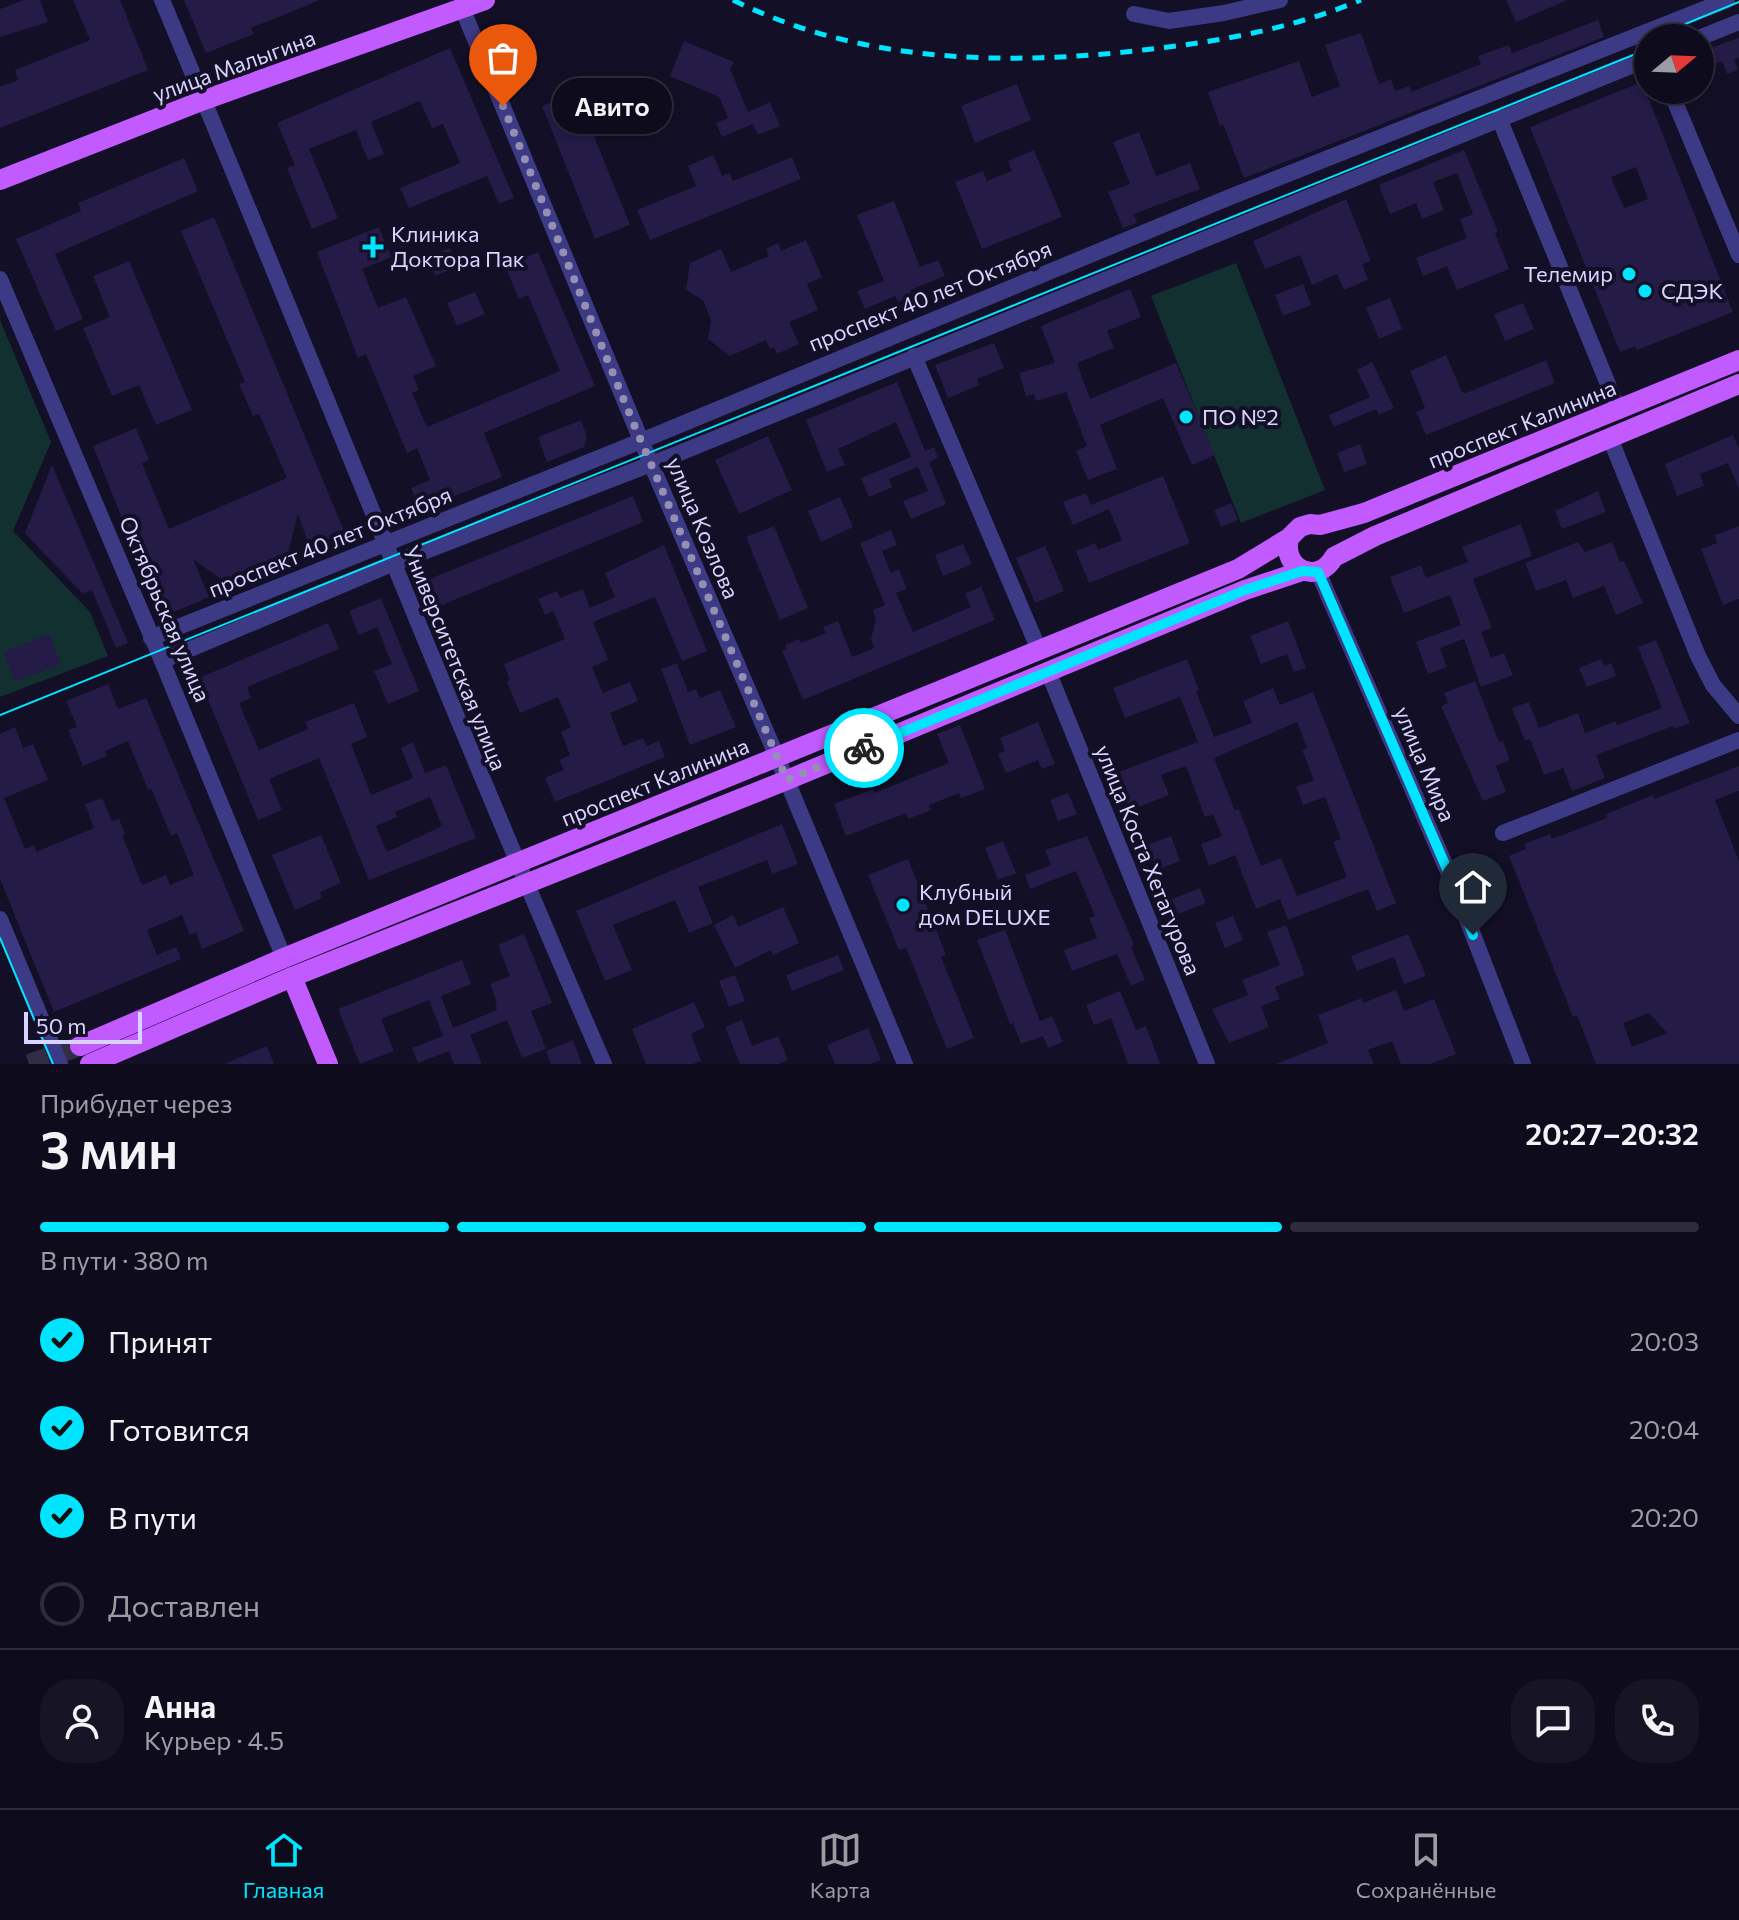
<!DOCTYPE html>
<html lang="ru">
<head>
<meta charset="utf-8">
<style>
	:root { --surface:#0e0b1c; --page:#171425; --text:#f1f3f6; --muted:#9b9ba3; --line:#2e2b3b; --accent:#00e5ff }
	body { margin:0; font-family:Commissioner,sans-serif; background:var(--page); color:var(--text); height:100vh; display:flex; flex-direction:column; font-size:30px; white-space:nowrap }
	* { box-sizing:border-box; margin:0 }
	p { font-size:26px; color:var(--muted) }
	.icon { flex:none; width:44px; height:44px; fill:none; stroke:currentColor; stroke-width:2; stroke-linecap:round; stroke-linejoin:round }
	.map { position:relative; height:1064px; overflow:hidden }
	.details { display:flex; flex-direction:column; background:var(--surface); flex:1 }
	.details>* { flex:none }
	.needle { width:52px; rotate:71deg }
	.tools { position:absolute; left:1634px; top:24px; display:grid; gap:16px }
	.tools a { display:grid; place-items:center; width:80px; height:80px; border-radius:50%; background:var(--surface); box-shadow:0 4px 12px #0003,0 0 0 2px var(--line); font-size:40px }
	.scale { position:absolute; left:24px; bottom:20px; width:118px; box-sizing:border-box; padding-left:8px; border:4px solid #d9d4ff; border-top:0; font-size:22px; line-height:28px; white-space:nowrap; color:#d9d4ff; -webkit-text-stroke:6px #130f26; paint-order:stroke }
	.pin { position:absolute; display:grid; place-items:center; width:68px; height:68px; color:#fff; margin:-82px -34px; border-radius:50% 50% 50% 0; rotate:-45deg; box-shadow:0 0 8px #0007 }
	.pin .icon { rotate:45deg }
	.courier { position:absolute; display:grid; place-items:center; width:80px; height:80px; margin:-40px; border:6px solid #00e5ff; border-radius:50%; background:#fff; color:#222; box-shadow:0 2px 10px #0007 }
	.bubble { position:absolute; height:56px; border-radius:28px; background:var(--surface); box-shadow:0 4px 12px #0003,0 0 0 2px var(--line); font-size:26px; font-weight:600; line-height:56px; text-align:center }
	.summary em { font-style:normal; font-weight:600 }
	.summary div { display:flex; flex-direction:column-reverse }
	.summary { display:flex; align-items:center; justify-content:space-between; height:136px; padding:0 40px }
	h1 { font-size:52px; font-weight:600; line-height:60px }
	.bar { display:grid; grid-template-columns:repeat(4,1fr); gap:12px 8px; align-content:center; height:96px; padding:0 40px }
	.bar i { height:10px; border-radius:6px; background:var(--line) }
	.bar .current { background:var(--accent) }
	.bar p { grid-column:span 4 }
	.line { display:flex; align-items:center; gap:20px; padding:0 40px; border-top:2px solid var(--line) }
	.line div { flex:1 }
	.round { display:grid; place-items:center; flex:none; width:84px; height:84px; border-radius:32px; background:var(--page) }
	ol { padding:0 40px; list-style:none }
	li { display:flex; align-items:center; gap:24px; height:88px }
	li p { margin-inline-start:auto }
	li .icon { padding:8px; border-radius:50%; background:var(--accent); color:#111; stroke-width:4 }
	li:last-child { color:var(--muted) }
	li i { width:44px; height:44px; border:4px solid var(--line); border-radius:50% }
	.tab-bar { display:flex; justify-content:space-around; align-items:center; height:112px; border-top:2px solid var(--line); background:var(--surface); font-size:22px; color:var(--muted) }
	.tab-bar a { display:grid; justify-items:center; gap:4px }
	.tab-bar .current { color:var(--accent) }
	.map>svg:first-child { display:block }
	.green { fill:#12302f }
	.building { fill:#241b47; fill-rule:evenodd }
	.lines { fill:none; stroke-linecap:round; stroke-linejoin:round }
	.major-tunnel { stroke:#312d47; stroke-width:20; stroke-dasharray:20 10; stroke-linecap:butt }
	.minor { stroke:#3d3a85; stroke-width:16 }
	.major { stroke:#c25bff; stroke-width:20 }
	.tram { stroke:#00e5ff; stroke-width:2 }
	.rail { stroke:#00e5ff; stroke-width:5; stroke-dasharray:12 10; stroke-linecap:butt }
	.done { stroke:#948fb3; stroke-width:8; stroke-dasharray:0 14.4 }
	.route { stroke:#00e5ff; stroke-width:10 }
	.poi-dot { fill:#00e5ff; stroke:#130f26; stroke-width:3 }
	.labels { text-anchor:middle; stroke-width:8; stroke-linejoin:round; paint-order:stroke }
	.street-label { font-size:22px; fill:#d9d4ff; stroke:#130f26 }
	.poi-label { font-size:22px; fill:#d9d4ff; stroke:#130f26; text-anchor:start }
</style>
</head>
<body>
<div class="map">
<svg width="1739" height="1064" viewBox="0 0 1739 1064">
	<rect width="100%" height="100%" fill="#130f26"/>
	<!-- green -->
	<g class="green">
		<polygon points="1236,263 1325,490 1241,523 1151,296"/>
		<polygon points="0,320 51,442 13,531 90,612 108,656 0,697"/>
	</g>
	<!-- building -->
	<g class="building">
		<polygon points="24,0 40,0 48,22 0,37 0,9"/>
		<polygon points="73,0 120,0 148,70 0,128 0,87 18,80 15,70 90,40"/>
		<polygon points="184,0 318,0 318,1 251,28 254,34 206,53"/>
		<polygon points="1506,0 1568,0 1516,22"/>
		<polygon points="1598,20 1604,37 1244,178 1223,124 1220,126 1208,92 1299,61 1312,97 1340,86 1325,45 1361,33 1379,84 1391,79 1395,91 1409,86 1411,92 1481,64 1478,56 1509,45 1512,53"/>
		<polygon points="1739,38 1739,58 1734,60 1738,70 1727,74 1722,61 1713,65 1707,49"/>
		<polygon points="684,41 734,62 730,69 748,112 770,102 780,126 758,135 753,124 722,137 716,123 728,118 719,97 670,76"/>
		<polygon points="450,48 514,198 499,204 487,176 409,208 400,188 460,163 443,124 432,128 420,101 371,122 384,154 368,160 356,130 309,149 338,218 312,229 287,168 295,165 277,123"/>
		<path d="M1642 82 1733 312 1637 350 1635 346 1620 352 1530 127ZM1636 167 1648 199 1624 208 1611 177Z"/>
		<polygon points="1017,84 1031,120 975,143 961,106"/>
		<polygon points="576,92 630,225 595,239 542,106"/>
		<polygon points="1139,132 1156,176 1190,163 1200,189 1134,214 1137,223 1123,228 1108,192 1130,184 1113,142"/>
		<polygon points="1034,150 1062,217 982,249 955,182 983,171 987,181 1012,171 1008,161"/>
		<polygon points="1464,150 1498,232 1495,233 1509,269 1457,290 1447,266 1423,276 1416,258 1467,238 1460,219 1473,214 1457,173 1433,182 1444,210 1422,219 1416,203 1390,214 1379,185"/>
		<polygon points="713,155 722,176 729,173 733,181 792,157 801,179 650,240 637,210 696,186 688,166"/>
		<polygon points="184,158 198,191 55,254 83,319 56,331 16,239 81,211 78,203"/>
		<polygon points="1346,199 1371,261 1362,264 1368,280 1344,290 1337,274 1312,285 1300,255 1265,269 1253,241"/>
		<polygon points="894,201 920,267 938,260 945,276 910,290 912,296 898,302 895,296 865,309 857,291 884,281 857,215"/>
		<polygon points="214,217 344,531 310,548 298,514 286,560 277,564 275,569 241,582 236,581 228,584 193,559 209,597 167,615 151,576 146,578 93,446 136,428 149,460 142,463 169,529 287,478 259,414 253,416 239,384 245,382 181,231"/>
		<polygon points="379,227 391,257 362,269 378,308 406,297 436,366 413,376 419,390 412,393 427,427 560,371 528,295 519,299 505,266 538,252 595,386 484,433 502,477 420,510 411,488 430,480 417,448 407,453 366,354 358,358 317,252"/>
		<polygon points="806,240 822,277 807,284 818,310 789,322 799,344 777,354 774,347 770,349 766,340 730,356 708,339 711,321 705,305 703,300 686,290 690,263 721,249 731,272 769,256 766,249 778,243 781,251"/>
		<polygon points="450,248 458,267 435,276 427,257"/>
		<polygon points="129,261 192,410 156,425 139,385 112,396 83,328 110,317 93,276"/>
		<polygon points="1303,284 1311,305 1283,316 1275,295"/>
		<polygon points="1130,289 1141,317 1107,331 1114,348 1077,363 1090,399 1176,363 1215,455 1192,465 1163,398 1100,425 1117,469 1088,480 1076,451 1087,446 1066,392 1036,401 1034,394 1026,396 1019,373 1055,363 1041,326"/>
		<polygon points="475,292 485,314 457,326 447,303"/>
		<polygon points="1390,298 1402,329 1379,339 1366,308"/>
		<polygon points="1523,303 1534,329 1505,341 1494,314"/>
		<polygon points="994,343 1004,368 977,379 979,385 948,398 935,365"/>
		<polygon points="1446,355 1462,392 1466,393 1546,360 1555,383 1426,435 1416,412 1425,408 1410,371"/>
		<polygon points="1372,362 1394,408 1379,415 1376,409 1334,427 1329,415 1370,397 1357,370"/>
		<polygon points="897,382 925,451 934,447 938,458 929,462 946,504 911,519 903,501 928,491 918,467 889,479 892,487 869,497 861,478 911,457 896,422 838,449 845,465 827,472 806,420"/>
		<polygon points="581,420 587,437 584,447 547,462 538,437"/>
		<polygon points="1733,435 1739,449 1739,489 1728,463 1700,474 1704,486 1677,496 1665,464"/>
		<polygon points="768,436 792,490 739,514 715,460"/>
		<polygon points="1360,444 1367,464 1344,472 1337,453"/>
		<polygon points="52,465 128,643 116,648 92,590 83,594 25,533"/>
		<polygon points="1163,476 1190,543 1089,583 1076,551 1095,543 1098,550 1122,540 1109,509 1073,525 1063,502 1086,493 1091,505"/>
		<polygon points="1598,491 1606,512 1562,529 1555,511"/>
		<polygon points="633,496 643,522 425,612 415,585"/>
		<polygon points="840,497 853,527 821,542 808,511"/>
		<polygon points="1231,503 1238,520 1221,527 1214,510"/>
		<polygon points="1521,524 1532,556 1473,579 1492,628 1481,632 1491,658 1504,653 1513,675 1481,687 1464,639 1440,648 1447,667 1428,674 1416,642 1461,625 1450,595 1404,613 1390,577 1421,565 1426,578 1468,562 1462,547"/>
		<polygon points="774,526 808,608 780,620 746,537"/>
		<polygon points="1739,526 1739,599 1723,605 1701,549 1717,543 1715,535"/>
		<polygon points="891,530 897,545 882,551 891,573 899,569 907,589 896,593 913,632 971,607 965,593 981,587 995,620 803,700 782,651 787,649 785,645 799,639 801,643 826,633 823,627 838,621 852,657 874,648 871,639 876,619 873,610 885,605 860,543"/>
		<polygon points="1578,542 1585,552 1612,542 1620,562 1624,561 1643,603 1616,615 1604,586 1573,598 1566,580 1536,591 1525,563"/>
		<polygon points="963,544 972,564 943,576 935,555"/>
		<polygon points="664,545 707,651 682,661 655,597 593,622 608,660 592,667 603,693 630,682 638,701 610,713 623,746 643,738 647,746 659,741 665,757 555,802 545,778 564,770 559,760 570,755 561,732 571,727 558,697 520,713 507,682 510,680 504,664 565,639 553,611 545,615 538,599 557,591 560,598 583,589 590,608 615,597 605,573"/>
		<polygon points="1045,546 1064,591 1035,603 1016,558"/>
		<polygon points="381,598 419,691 388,704 374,671 392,664 377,627 359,635 349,611"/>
		<polygon points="1288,621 1306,668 1294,672 1287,654 1261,664 1250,636"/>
		<path d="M328 623 339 649 247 687 251 698 239 703 259 750 308 729 305 722 354 703 367 737 351 744 371 795 413 778 401 748 413 742 425 773 446 765 476 838 369 880 319 758 269 779 282 810 258 820 199 678ZM430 797 442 826 387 852 376 826 397 817 395 812Z"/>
		<polygon points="49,634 61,664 15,682 3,652"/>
		<polygon points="1656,640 1690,723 1674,729 1673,726 1596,755 1605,778 1572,791 1563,768 1544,775 1530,739 1525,741 1512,708 1529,702 1539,728 1578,713 1585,733 1616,721 1617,725 1662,708 1638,647"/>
		<path d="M1187 659 1199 690 1196 691 1214 737 1252 723 1243 701 1273 688 1280 705 1313 692 1396 903 1377 911 1368 889 1288 920 1280 899 1256 909 1235 855 1209 866 1201 844 1222 836 1213 814 1205 817 1186 766 1161 775 1169 795 1131 810 1116 773 1198 742 1180 697 1125 718 1113 688ZM1297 722 1307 748 1302 750 1314 780 1296 787 1303 805 1325 797 1341 839 1333 842 1347 877 1297 896 1281 858 1261 866 1239 809 1235 811 1214 758Z"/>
		<polygon points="1601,659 1604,666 1611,663 1616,676 1587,687 1579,668"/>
		<polygon points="677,663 688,692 696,689 700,698 720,690 736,727 690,745 661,669"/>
		<polygon points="1475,681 1499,742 1503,741 1510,760 1496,766 1506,792 1483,801 1441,706 1448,703 1444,693"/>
		<polygon points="108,684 118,709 146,698 244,931 202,949 196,932 190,935 182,915 147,930 157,955 176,947 181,959 54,1012 0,879 0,734 15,727 23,748 33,744 48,780 4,798 25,849 34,845 36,852 94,828 85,804 102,798 112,821 119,819 125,834 122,835 142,885 166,875 170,885 194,875 177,833 171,836 151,788 148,790 128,741 105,751 107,756 83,766 68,730 77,727 66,701"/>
		<polygon points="1038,722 1055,764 1042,769 1038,760 1006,773 998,754 1005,751 1000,738"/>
		<polygon points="960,725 985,789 961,798 959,793 929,805 931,810 908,819 906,813 846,836 834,804 873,789 874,793 949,763 937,734"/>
		<path d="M1739 766V791L1715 800 1739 861V1064H1596L1577 1015 1573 1017 1509 856 1526 849 1524 844 1550 834 1552 839 1607 818 1606 814 1653 795 1654 799ZM1649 1013 1667 1033 1632 1047 1623 1023Z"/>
		<polygon points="1068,793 1077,814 1058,821 1050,800"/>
		<polygon points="782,824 798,864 772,874 767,860 698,887 713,923 689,933 675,900 613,925 632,970 605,981 576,911"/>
		<polygon points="321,835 341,883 320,892 322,898 295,910 272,855"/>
		<polygon points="1087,836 1134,945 1131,947 1145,980 1131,986 1117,954 1072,971 1064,950 1097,938 1089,918 1095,916 1076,871 1030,889 1025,875 1051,865 1045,850"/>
		<polygon points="1171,836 1180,861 1157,870 1147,845"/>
		<polygon points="1003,841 1016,873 998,880 985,848"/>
		<polygon points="908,859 946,955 941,957 974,1038 947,1049 906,948 899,950 868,875"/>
		<polygon points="1200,888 1206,903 1178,914 1172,899"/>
		<polygon points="783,907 799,943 773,955 771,950 735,968 714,925 733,915 738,927"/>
		<polygon points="1233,916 1243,940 1225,948 1215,923"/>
		<polygon points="1286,925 1305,975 1275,987 1280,999 1261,1006 1269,1027 1229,1043 1212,1009 1248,995 1242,980 1280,965 1267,932"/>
		<polygon points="1005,930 1040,1021 1052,1016 1063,1042 1048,1048 1043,1036 1021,1044 1013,1023 1010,1024 977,940"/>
		<polygon points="524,934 552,1003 531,1011 546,1049 522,1058 507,1020 470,1035 482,1064 454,1064 449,1051 418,1063 412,1048 443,1036 429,1000 381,1019 394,1051 360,1064 338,1009 462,960 471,984 441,996 453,1028 497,1010 495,1004 497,1003 490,984 510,976 498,945"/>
		<polygon points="1408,934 1426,976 1404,984 1394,957 1357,971 1351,956"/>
		<polygon points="838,955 844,970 792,991 786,975"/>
		<polygon points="735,975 745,1001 729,1007 719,981"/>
		<polygon points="1396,990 1404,1011 1434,999 1456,1054 1430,1064 1401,1064 1392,1041 1368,1050 1374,1064 1276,1064 1328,1043 1318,1015 1362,998 1363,1003"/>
		<polygon points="1120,991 1136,1030 1146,1026 1160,1064 1128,1064 1111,1018 1094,1025 1086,1005"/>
		<polygon points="694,1002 705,1027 691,1034 701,1061 693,1064 646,1064 632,1029"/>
		<polygon points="742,1020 752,1046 778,1036 788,1060 779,1064 740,1064 725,1027"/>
		<polygon points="868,1028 881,1060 871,1064 835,1064 827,1045"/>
		<polygon points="573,1040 582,1064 551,1064 546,1051"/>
		<polygon points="267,1046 274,1064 224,1064"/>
	</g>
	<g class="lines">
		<!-- major-tunnel -->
		<polyline class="major-tunnel" points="29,1064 80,1046"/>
		<!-- minor -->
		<g class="minor">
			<path d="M162 0C310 354 451 712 604 1064"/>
			<polyline points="462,8 643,445 777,757 905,1064"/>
			<polyline points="1134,14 1169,21 1224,13 1280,0"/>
			<polyline points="1699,38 1739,22"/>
			<polyline points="1670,90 1739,255"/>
			<polyline points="1499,118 1619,411"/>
			<polyline points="0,279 162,661 284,958"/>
			<polyline points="914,356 1039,650"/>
			<polyline points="1610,438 1698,656 1713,685 1739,716"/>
			<polyline points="1318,572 1453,883 1523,1064"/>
			<polyline points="151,638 641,441 1230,197 1727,0"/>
			<polyline points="162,661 392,564 677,454 1648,59"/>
			<polyline points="1048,671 1207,1064"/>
			<polyline points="1503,833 1739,740"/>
			<polyline points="0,919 60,1064"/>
		</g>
		<!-- major -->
		<g class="major">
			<polyline points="0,180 204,100 485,0"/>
			<path d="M1289 538C1281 569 1318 586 1334 557L1375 536 1739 384"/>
			<polyline points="292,977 328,1064"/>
			<polyline points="80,1046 284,958 1238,569 1289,538 1300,527 1310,524 1320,525 1364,513 1739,360"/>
			<polyline points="90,1064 292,977 787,780 1245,590 1302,571"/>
		</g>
		<!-- tram -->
		<g class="tram">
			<polyline points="1651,38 1739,2"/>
			<polyline points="0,715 1648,49"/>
			<polyline points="0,938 53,1064"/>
		</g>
		<!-- rail -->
		<path class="rail" d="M733 0C860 63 1005 66 1143 50 1217 42 1291 29 1361 0"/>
	</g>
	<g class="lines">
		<!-- done -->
		<polyline class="done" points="503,106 635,427 787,780 864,748"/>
		<!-- route -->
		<polyline class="route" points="864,748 1245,590 1302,571 1318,572 1453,883 1473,935"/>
	</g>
	<!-- markers -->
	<g class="poi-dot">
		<path d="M369 235h8v8h8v8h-8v8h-8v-8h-8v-8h8z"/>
		<circle cx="1629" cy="274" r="8"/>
		<circle cx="1645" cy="291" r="8"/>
		<circle cx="1186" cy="417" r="8"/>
		<circle cx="903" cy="905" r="8"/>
	</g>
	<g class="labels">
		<!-- street labels -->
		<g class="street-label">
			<text transform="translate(234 66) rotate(-20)" y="8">улица Малыгина</text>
			<text transform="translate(930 296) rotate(-22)" y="8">проспект 40 лет Октября</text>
			<text transform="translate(1522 424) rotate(-22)" y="8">проспект Калинина</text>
			<text transform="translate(703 528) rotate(67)" y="8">улица Козлова</text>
			<text transform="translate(330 542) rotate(-22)" y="8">проспект 40 лет Октября</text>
			<text transform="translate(165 609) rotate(67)" y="8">Октябрьская улица</text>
			<text transform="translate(455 658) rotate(68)" y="8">Университетская улица</text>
			<text transform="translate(1425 764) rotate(67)" y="8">улица Мира</text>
			<text transform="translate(655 782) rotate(-22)" y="8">проспект Калинина</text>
			<text transform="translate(1148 860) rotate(68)" y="8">улица Коста Хетагурова</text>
		</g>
		<!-- poi labels -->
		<g class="poi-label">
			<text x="391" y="242">Клиника<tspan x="391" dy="25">Доктора Пак</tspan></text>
			<text x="1613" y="282" text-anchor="end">Телемир</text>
			<text x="1661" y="299">СДЭК</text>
			<text x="1202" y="425">ПО №2</text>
			<text x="919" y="900">Клубный<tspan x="919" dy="25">дом DELUXE</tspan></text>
		</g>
	</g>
</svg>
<div class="tools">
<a><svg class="needle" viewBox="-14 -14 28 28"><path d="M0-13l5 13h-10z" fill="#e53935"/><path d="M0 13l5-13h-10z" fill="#9b9ba3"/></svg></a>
</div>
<div class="scale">50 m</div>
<div class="pin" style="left:503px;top:106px;background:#ea580c"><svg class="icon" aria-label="bag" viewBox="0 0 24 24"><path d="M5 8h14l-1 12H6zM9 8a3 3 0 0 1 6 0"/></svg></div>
<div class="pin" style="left:1473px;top:935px;background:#1f2937"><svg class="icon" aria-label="home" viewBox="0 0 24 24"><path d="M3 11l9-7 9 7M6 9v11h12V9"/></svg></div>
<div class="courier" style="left:864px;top:748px"><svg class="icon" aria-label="bike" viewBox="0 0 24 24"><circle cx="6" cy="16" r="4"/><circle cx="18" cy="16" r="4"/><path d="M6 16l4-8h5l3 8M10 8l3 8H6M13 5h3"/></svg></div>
<div class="bubble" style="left:552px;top:78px;width:120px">Авито</div>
</div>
<section class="details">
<div class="summary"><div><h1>3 мин</h1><p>Прибудет через</p></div><em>20:27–20:32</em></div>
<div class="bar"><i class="current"></i><i class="current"></i><i class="current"></i><i></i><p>В пути · 380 m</p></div>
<ol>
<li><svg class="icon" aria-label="check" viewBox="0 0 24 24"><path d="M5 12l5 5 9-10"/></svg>Принят<p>20:03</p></li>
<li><svg class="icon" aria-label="check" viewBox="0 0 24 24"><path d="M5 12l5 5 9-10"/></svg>Готовится<p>20:04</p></li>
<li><svg class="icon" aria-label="check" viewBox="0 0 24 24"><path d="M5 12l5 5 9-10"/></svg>В пути<p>20:20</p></li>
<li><i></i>Доставлен</li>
</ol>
<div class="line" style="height:144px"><a class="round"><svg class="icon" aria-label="person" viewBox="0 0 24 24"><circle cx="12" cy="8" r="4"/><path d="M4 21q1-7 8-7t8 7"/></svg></a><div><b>Анна</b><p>Курьер · 4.5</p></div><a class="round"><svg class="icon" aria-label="chat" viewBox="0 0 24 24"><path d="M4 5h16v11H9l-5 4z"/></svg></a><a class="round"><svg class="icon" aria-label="phone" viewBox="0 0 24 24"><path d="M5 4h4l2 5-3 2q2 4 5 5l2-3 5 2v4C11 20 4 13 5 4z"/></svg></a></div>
</section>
<nav class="tab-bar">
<a class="current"><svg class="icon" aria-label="home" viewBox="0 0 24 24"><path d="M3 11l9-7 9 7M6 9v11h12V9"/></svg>Главная</a>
<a><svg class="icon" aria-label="map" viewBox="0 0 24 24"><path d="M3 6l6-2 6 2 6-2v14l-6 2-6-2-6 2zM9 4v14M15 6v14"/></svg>Карта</a>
<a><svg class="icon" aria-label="saved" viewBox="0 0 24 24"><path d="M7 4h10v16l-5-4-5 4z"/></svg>Сохранённые</a>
</nav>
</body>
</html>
